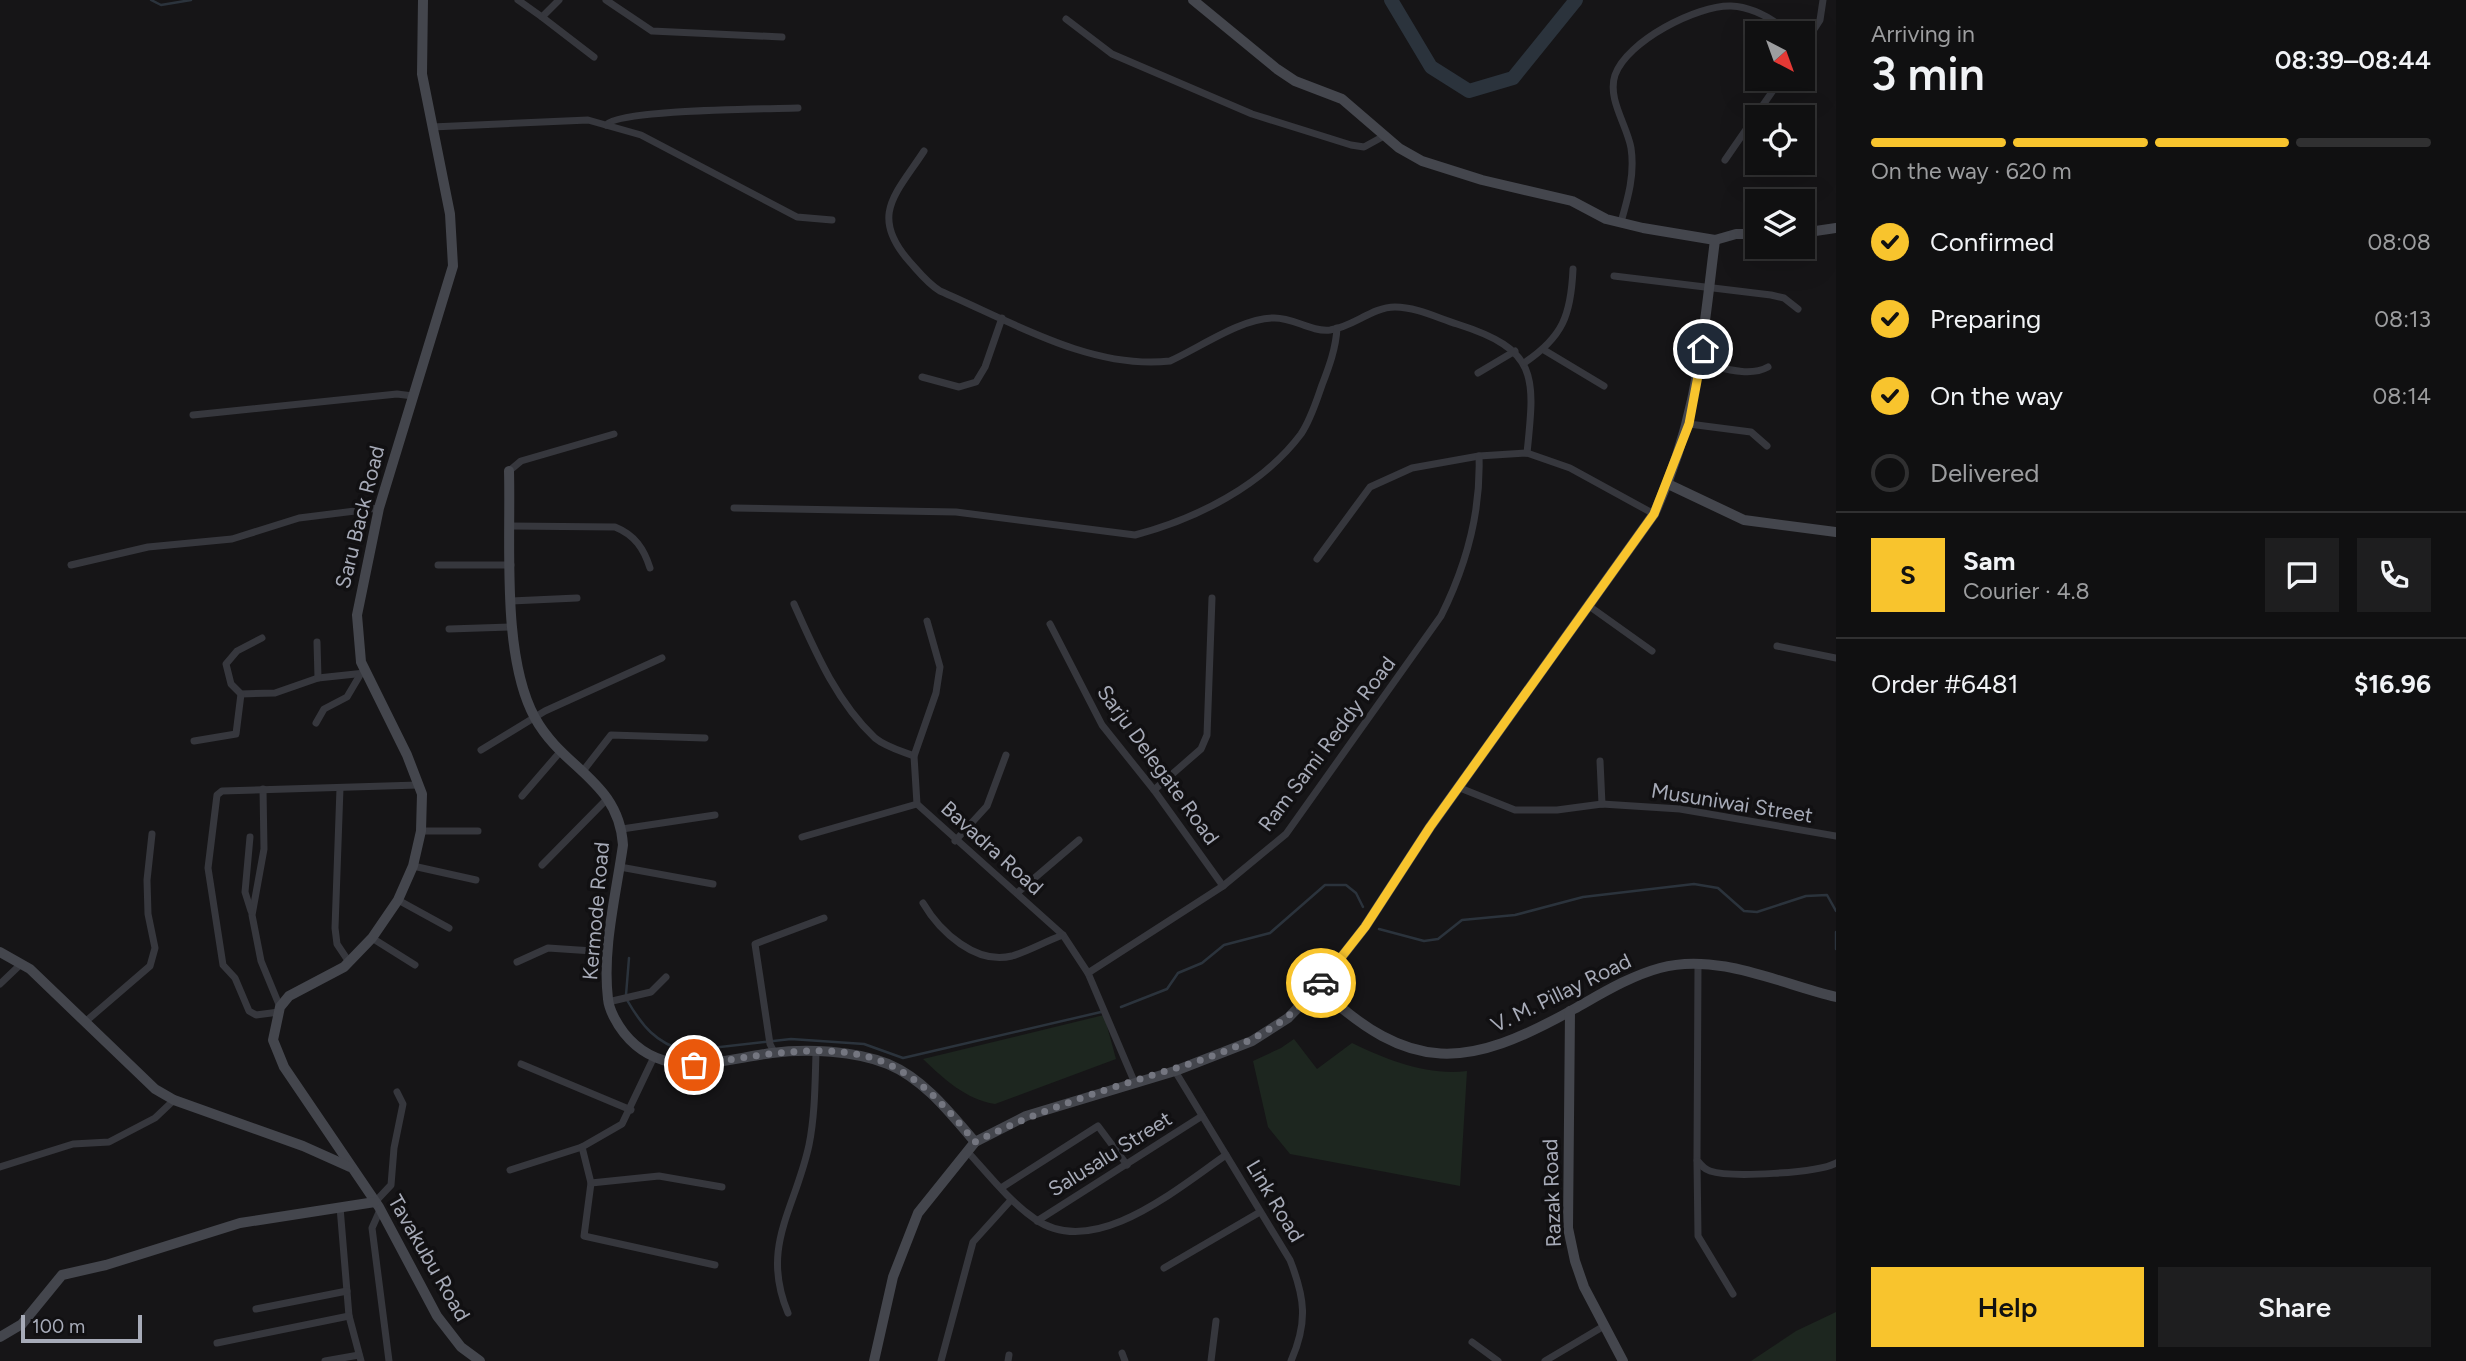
<!DOCTYPE html>
<html lang="en">
<head>
<meta charset="utf-8">
<style>
	:root { --surface:#101011; --page:#1e1e1f; --text:#f1f3f6; --muted:#9c9d9f; --line:#303031; --accent:#f8c42d }
	body { margin:0; font-family:Figtree,sans-serif; background:var(--page); color:var(--text); height:100vh; display:flex; flex-direction:column; font-size:26px; white-space:nowrap }
	* { box-sizing:border-box; margin:0 }
	p { font-size:23px; color:var(--muted) }
	.icon { flex:none; width:38px; height:38px; fill:none; stroke:currentColor; stroke-width:2; stroke-linecap:round; stroke-linejoin:round }
	.map { position:relative; flex:1; overflow:hidden }
	.side { display:flex; flex-direction:column; background:var(--surface); width:630px }
	.side>* { flex:none }
	.needle { width:46px; rotate:139deg }
	.controls { position:absolute; left:1745px; top:21px; display:grid; gap:14px }
	.controls a { display:grid; place-items:center; width:70px; height:70px; border-radius:0px; background:var(--surface); box-shadow:0 7px 28px #0002,0 0 0 2px var(--line); font-size:35px }
	.scale { position:absolute; left:21px; bottom:18px; width:121px; box-sizing:border-box; padding-left:7px; border:4px solid #a7abb8; border-top:0; font-size:19px; line-height:24px; white-space:nowrap; color:#a7abb8; -webkit-text-stroke:5px #111012; paint-order:stroke }
	.pin { position:absolute; display:grid; place-items:center; width:60px; height:60px; color:#fff; margin:-30px; border:4px solid #fff; border-radius:50%; box-shadow:0 2px 7px #0007 }
	.courier { position:absolute; display:grid; place-items:center; width:70px; height:70px; margin:-35px; border:5px solid #f8c42d; border-radius:50%; background:#fff; color:#222; box-shadow:0 2px 9px #0007 }
	.headline em { font-style:normal; font-weight:600 }
	.headline div { display:flex; flex-direction:column-reverse }
	.headline { display:flex; align-items:center; justify-content:space-between; height:119px; padding:0 35px }
	h1 { font-size:46px; font-weight:600; line-height:52px }
	.bar { display:grid; grid-template-columns:repeat(4,1fr); gap:10px 7px; align-content:center; height:84px; padding:0 35px }
	.bar i { height:9px; border-radius:5px; background:var(--line) }
	.bar .current { background:var(--accent) }
	.bar p { grid-column:span 4 }
	.line { display:flex; align-items:center; gap:18px; padding:0 35px; border-top:2px solid var(--line) }
	.line div { flex:1 }
	.round { display:grid; place-items:center; flex:none; width:74px; height:74px; border-radius:0px; background:var(--page) }
	ol { padding:0 35px; list-style:none }
	li { display:flex; align-items:center; gap:21px; height:77px }
	li p { margin-inline-start:auto }
	li .icon { padding:7px; border-radius:50%; background:var(--accent); color:#111; stroke-width:4 }
	li:last-child { color:var(--muted) }
	li i { width:38px; height:38px; border:4px solid var(--line); border-radius:50% }
	.button { display:flex; gap:14px; margin-top:auto; padding:14px 35px }
	.button a { flex:1; height:80px; border-radius:0px; background:var(--accent); color:#111; font-size:28px; font-weight:600; line-height:80px; text-align:center }
	.button a+a { background:var(--page); color:var(--text) }
	main { display:flex; flex:1; min-height:0 }
	.map>svg:first-child { display:block }
	.green { fill:#1d261f }
	.lines { fill:none; stroke-linecap:round; stroke-linejoin:round }
	.stream { stroke:#2b333c; stroke-width:2.5 }
	.river { stroke:#2b333c; stroke-width:14 }
	.street { stroke:#36373d; stroke-width:7 }
	.secondary { stroke:#44464d; stroke-width:10 }
	.done { stroke:#747680; stroke-width:7; stroke-dasharray:0 12.6 }
	.route { stroke:#f8c42d; stroke-width:9 }
	.labels { text-anchor:middle; stroke-width:7; stroke-linejoin:round; paint-order:stroke }
	.street-label { font-size:21px; fill:#a7abb8; stroke:#111012 }
</style>
</head>
<body>
<main>
<div class="map">
<svg width="1836" height="1361" viewBox="0 0 1836 1361">
	<rect width="100%" height="100%" fill="#161517"/>
	<!-- green -->
	<g class="green">
		<path d="M1104 1015 1116 1059 995 1104C965 1099 944 1079 923 1059Z"/>
		<path d="M1294 1039 1317 1069 1352 1043C1387 1060 1428 1076 1467 1071L1460 1186 1290 1154 1268 1127 1253 1061 1281 1048Z"/>
		<polygon points="1836,1312 1836,1361 1751,1361 1796,1331"/>
	</g>
	<g class="lines">
		<!-- stream -->
		<g class="stream">
			<polyline points="151,0 161,5 191,0"/>
			<polyline points="1379,929 1424,941 1438,939 1462,920 1515,915 1583,897 1694,884 1718,888 1744,911 1757,912 1806,896 1827,895 1836,911"/>
			<polyline points="1836,932 1836,949"/>
			<polyline points="626,995 629,958"/>
			<path d="M627 1000C642 1026 656 1043 685 1051L791 1039 864 1044 903 1058 1101 1012"/>
			<polyline points="1121,1007 1167,989 1178,973 1202,963 1224,945 1270,933 1325,885 1346,885 1356,893 1363,907"/>
		</g>
		<!-- river -->
		<polyline class="river" points="1391,0 1431,67 1469,91 1513,78 1576,0"/>
		<!-- street -->
		<g class="street">
			<polyline points="518,0 542,17 559,0"/>
			<polyline points="606,0 652,31 782,37"/>
			<polyline points="542,17 594,57"/>
			<polyline points="1066,19 1112,54 1252,114 1351,145 1364,147 1384,136"/>
			<polyline points="1803,46 1820,20 1823,0"/>
			<path d="M606 125C618 109 770 109 798 108"/>
			<polyline points="432,127 588,120 641,135 797,217 832,220"/>
			<path d="M924 151C896 194 869 215 909 261 919 272 927 283 940 291 1010 321 1091 370 1170 361 1199 348 1242 318 1273 318 1293 317 1310 332 1330 330 1353 327 1372 307 1395 307 1416 307 1438 318 1457 324 1539 350 1535 376 1527 453"/>
			<polyline points="1725,160 1781,79"/>
			<path d="M1621 222C1628 198 1635 174 1631 148 1627 125 1607 99 1615 75 1627 41 1697 5 1731 6 1753 7 1773 19 1789 33"/>
			<polyline points="1614,276 1771,295 1784,298 1798,309"/>
			<polyline points="1544,350 1604,386"/>
			<path d="M1524 363C1563 337 1571 315 1573 269"/>
			<path d="M1700 363C1721 367 1748 378 1768 367"/>
			<polyline points="1478,373 1515,351"/>
			<polyline points="922,377 959,387 976,382 985,367 1002,318"/>
			<polyline points="193,415 397,394 413,396"/>
			<polyline points="1689,424 1751,432 1767,446"/>
			<polyline points="509,471 521,461 614,434"/>
			<path d="M734 508 956 512 1135 535C1196 519 1262 486 1301 434 1311 419 1316 402 1322 385 1329 367 1336 348 1337 328"/>
			<path d="M510 526 615 527C635 535 644 549 650 568"/>
			<polyline points="1317,559 1370,487 1412,468 1479,456 1527,453 1570,468 1654,514"/>
			<polyline points="71,565 148,547 232,539 299,518 379,508"/>
			<polyline points="438,565 511,565"/>
			<polyline points="511,601 577,598"/>
			<path d="M794 604C815 651 836 701 875 738 886 747 901 751 914 756"/>
			<polyline points="1589,606 1652,651"/>
			<polyline points="927,621 940,667 936,693 914,756 917,804 1063,935 1088,973 1134,1081"/>
			<polyline points="1050,624 1102,725 1154,790 1223,886"/>
			<polyline points="449,629 513,627"/>
			<polyline points="262,638 237,651 226,664 231,684 241,694 275,693 318,678 365,673"/>
			<polyline points="317,642 318,678"/>
			<polyline points="1777,646 1836,658"/>
			<polyline points="316,723 324,709 347,697 360,675"/>
			<polyline points="194,741 236,734 241,694"/>
			<polyline points="481,750 545,711 662,658"/>
			<polyline points="1600,761 1602,804"/>
			<polyline points="583,771 611,735 705,738"/>
			<polyline points="340,788 335,928 337,944 349,962"/>
			<polyline points="1460,788 1515,810 1557,810 1602,804 1680,809 1836,836"/>
			<polyline points="263,789 264,849 252,915 261,961 280,1007"/>
			<polyline points="1154,790 1201,749 1207,735 1212,598"/>
			<polyline points="522,796 560,752"/>
			<polyline points="622,829 715,815"/>
			<polyline points="421,831 478,831"/>
			<polyline points="250,837 245,892 251,911"/>
			<polyline points="802,837 917,804"/>
			<polyline points="955,841 987,806 1006,755"/>
			<polyline points="542,865 608,798"/>
			<polyline points="413,866 476,880"/>
			<polyline points="620,867 713,884"/>
			<polyline points="1017,893 1079,840"/>
			<polyline points="398,900 449,928"/>
			<path d="M923 903C940 932 976 965 1012 956 1029 951 1046 941 1063 935"/>
			<polyline points="372,938 415,965"/>
			<polyline points="517,962 548,948 608,952"/>
			<path d="M1698 965 1697 1160C1701 1165 1704 1169 1710 1171 1731 1178 1817 1173 1836 1163"/>
			<path d="M1088 973 1223 886 1286 834 1441 616C1466 566 1481 512 1479 456"/>
			<polyline points="0,984 21,964"/>
			<polyline points="608,1002 651,992 666,977"/>
			<polyline points="279,1012 256,1015 249,1011 235,978 223,965 208,868 217,795 222,791 418,785"/>
			<polyline points="85,1022 150,966 155,948 148,914 147,880 152,834"/>
			<polyline points="774,1052 770,1044 755,944 824,918"/>
			<polyline points="521,1064 631,1110"/>
			<path d="M1175 1071 1290 1260C1305 1298 1308 1322 1291 1361"/>
			<polyline points="582,1147 591,1183 584,1236 715,1265"/>
			<path d="M967 1151C989 1175 1009 1201 1035 1219 1094 1261 1179 1187 1226 1155"/>
			<polyline points="1697,1161 1698,1236 1733,1294"/>
			<polyline points="0,1167 73,1144 109,1142 155,1118 174,1100"/>
			<polyline points="510,1170 582,1147 622,1124 653,1059"/>
			<polyline points="591,1183 659,1176 722,1187"/>
			<polyline points="1001,1188 1098,1126 1127,1165"/>
			<polyline points="375,1202 391,1185 394,1148 403,1104 397,1092"/>
			<polyline points="340,1207 349,1316 361,1361"/>
			<polyline points="380,1210 372,1228 389,1361"/>
			<polyline points="1037,1221 1202,1116"/>
			<polyline points="1164,1268 1260,1212"/>
			<polyline points="256,1309 347,1291"/>
			<path d="M788 1313C760 1246 795 1210 809 1145 815 1115 815 1084 816 1053"/>
			<polyline points="1472,1342 1498,1361"/>
			<polyline points="217,1343 349,1316"/>
			<polyline points="1122,1353 1125,1361"/>
			<polyline points="325,1361 359,1355"/>
			<polyline points="941,1361 973,1242 1011,1200"/>
			<polyline points="1008,1361 1009,1355"/>
			<polyline points="1211,1361 1216,1321"/>
			<polyline points="1545,1361 1604,1326"/>
		</g>
		<!-- secondary -->
		<g class="secondary">
			<polyline points="423,0 422,74 450,214 453,266 379,508 357,615 361,662 407,755 422,794 421,831 413,866 398,900 372,938 344,967 289,996 280,1007 273,1040 284,1067 379,1207 437,1316 461,1347 480,1361"/>
			<polyline points="1193,0 1277,69 1295,81 1342,99 1399,148 1422,161 1482,180 1572,201 1606,219 1643,228 1715,240 1736,234 1757,234"/>
			<polyline points="1802,233 1836,228"/>
			<path d="M509 471C511 542 501 656 535 718 563 769 619 781 623 845 616 895 602 949 608 999 609 1010 617 1024 624 1033 663 1082 719 1060 772 1053 807 1048 856 1051 888 1064 924 1079 951 1114 975 1142"/>
			<polyline points="1668,484 1744,520 1836,532"/>
			<polyline points="0,952 30,969 155,1089 174,1100 303,1146 350,1167"/>
			<path d="M1318 987C1411 1075 1467 1069 1574 1009 1601 994 1630 976 1660 968 1717 952 1781 984 1836 997"/>
			<polyline points="1570,1011 1568,1228 1575,1261 1584,1287 1623,1361"/>
			<polyline points="0,1337 22,1324 62,1275 106,1265 240,1223 375,1202"/>
			<path d="M874 1361 893 1277 918 1213 975 1142 1026 1116 1175 1071 1252 1041 1288 1018 1318 987 1365 927 1430 827 1654 514C1698 419 1702 342 1715 240"/>
		</g>
	</g>
	<g class="lines">
		<!-- done -->
		<path class="done" d="M694 1065C754 1057 835 1037 892 1066 926 1083 951 1113 975 1142 1025 1117 1076 1099 1130 1082 1200 1060 1273 1045 1321 983"/>
		<!-- route -->
		<polyline class="route" points="1321,983 1365,927 1430,827 1654,514 1689,424 1703,349"/>
	</g>
	<g class="labels">
		<!-- street labels -->
		<g class="street-label">
			<text transform="translate(360 517) rotate(-76)" y="7">Saru Back Road</text>
			<text transform="translate(1327 744) rotate(-53)" y="7">Ram Sami Reddy Road</text>
			<text transform="translate(1158 765) rotate(54)" y="7">Sarju Delegate Road</text>
			<text transform="translate(1732 803) rotate(9)" y="7">Musuniwai Street</text>
			<text transform="translate(992 848) rotate(42)" y="7">Bavadra Road</text>
			<text transform="translate(596 911) rotate(-85)" y="7">Kermode Road</text>
			<text transform="translate(1561 993) rotate(-26)" y="7">V. M. Pillay Road</text>
			<text transform="translate(1110 1154) rotate(-32)" y="7">Salusalu Street</text>
			<text transform="translate(1552 1193) rotate(-92)" y="7">Razak Road</text>
			<text transform="translate(1275 1201) rotate(59)" y="7">Link Road</text>
			<text transform="translate(429 1258) rotate(60)" y="7">Tavakubu Road</text>
		</g>
	</g>
</svg>
<div class="controls">
<a><svg class="needle" viewBox="-14 -14 28 28"><path d="M0-13l5 13h-10z" fill="#e53935"/><path d="M0 13l5-13h-10z" fill="#9c9d9f"/></svg></a>
<a><svg class="icon" aria-label="locate" viewBox="0 0 24 24"><circle cx="12" cy="12" r="6"/><path d="M12 2v4M12 18v4M2 12h4M18 12h4"/></svg></a>
<a><svg class="icon" aria-label="layers" viewBox="0 0 24 24"><path d="M12 4l9 5-9 5-9-5zM3 14l9 5 9-5"/></svg></a>
</div>
<div class="scale">100 m</div>
<div class="pin" style="left:694px;top:1065px;background:#ea580c"><svg class="icon" aria-label="bag" viewBox="0 0 24 24"><path d="M5 8h14l-1 12H6zM9 8a3 3 0 0 1 6 0"/></svg></div>
<div class="pin" style="left:1703px;top:349px;background:#1f2937"><svg class="icon" aria-label="home" viewBox="0 0 24 24"><path d="M3 11l9-7 9 7M6 9v11h12V9"/></svg></div>
<div class="courier" style="left:1321px;top:983px"><svg class="icon" aria-label="car" viewBox="0 0 24 24"><path d="M5 17H2v-5l4-1 3-4h7l3 4 3 1v5h-3M9 17h6M6 11h13"/><circle cx="7" cy="17" r="2"/><circle cx="17" cy="17" r="2"/></svg></div>
</div>
<section class="side">
<div class="headline"><div><h1>3 min</h1><p>Arriving in</p></div><em>08:39–08:44</em></div>
<div class="bar"><i class="current"></i><i class="current"></i><i class="current"></i><i></i><p>On the way · 620 m</p></div>
<ol>
<li><svg class="icon" aria-label="check" viewBox="0 0 24 24"><path d="M5 12l5 5 9-10"/></svg>Confirmed<p>08:08</p></li>
<li><svg class="icon" aria-label="check" viewBox="0 0 24 24"><path d="M5 12l5 5 9-10"/></svg>Preparing<p>08:13</p></li>
<li><svg class="icon" aria-label="check" viewBox="0 0 24 24"><path d="M5 12l5 5 9-10"/></svg>On the way<p>08:14</p></li>
<li><i></i>Delivered</li>
</ol>
<div class="line" style="height:126px"><b class="round" style="background:var(--accent);color:#111">S</b><div><b>Sam</b><p>Courier · 4.8</p></div><a class="round"><svg class="icon" aria-label="chat" viewBox="0 0 24 24"><path d="M4 5h16v11H9l-5 4z"/></svg></a><a class="round"><svg class="icon" aria-label="phone" viewBox="0 0 24 24"><path d="M5 4h4l2 5-3 2q2 4 5 5l2-3 5 2v4C11 20 4 13 5 4z"/></svg></a></div>
<div class="line" style="height:91px"><div>Order #6481</div><b>$16.96</b></div>
<div class="button"><a>Help</a><a>Share</a></div>
</section>
</main>
</body>
</html>
